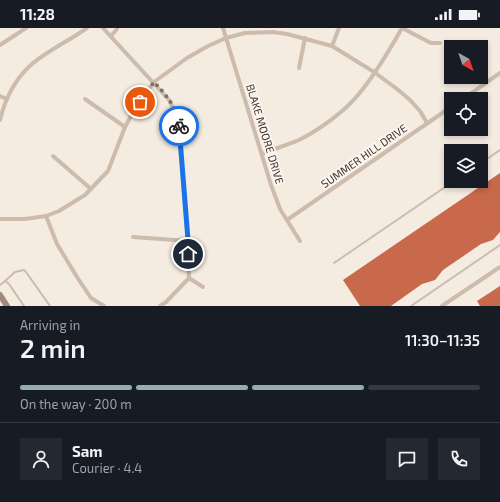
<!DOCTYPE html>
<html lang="en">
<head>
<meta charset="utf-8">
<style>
	:root { --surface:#171b24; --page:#242831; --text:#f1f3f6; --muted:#9ea1a6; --line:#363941; --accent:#92aeb2 }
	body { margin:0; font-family:"Exo 2",sans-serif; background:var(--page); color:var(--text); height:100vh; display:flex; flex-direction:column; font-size:15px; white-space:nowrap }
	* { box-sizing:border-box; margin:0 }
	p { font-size:13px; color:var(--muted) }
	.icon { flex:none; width:22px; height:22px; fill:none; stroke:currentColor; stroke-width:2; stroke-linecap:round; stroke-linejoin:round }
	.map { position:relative; height:278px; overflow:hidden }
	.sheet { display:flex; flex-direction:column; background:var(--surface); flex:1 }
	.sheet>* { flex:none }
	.needle { width:26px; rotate:140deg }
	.controls { position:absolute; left:444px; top:12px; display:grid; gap:8px }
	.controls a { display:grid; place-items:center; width:44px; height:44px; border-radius:0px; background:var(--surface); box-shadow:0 2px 6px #0003; font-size:20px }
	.pin { position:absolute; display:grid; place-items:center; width:34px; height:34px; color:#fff; margin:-17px; border:2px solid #fff; border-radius:50%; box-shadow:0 1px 4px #0007 }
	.courier { position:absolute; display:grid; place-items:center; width:40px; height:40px; margin:-20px; border:3px solid #1a73e8; border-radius:50%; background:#fff; color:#222; box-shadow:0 1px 5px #0007 }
	.head em { font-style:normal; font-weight:600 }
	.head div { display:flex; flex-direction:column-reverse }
	.head { display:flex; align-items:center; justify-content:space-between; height:68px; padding:0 20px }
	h1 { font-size:26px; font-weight:600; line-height:30px }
	.bar { display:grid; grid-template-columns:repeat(4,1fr); gap:6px 4px; align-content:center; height:48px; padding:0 20px }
	.bar i { height:5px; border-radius:3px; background:var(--line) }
	.bar .active { background:var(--accent) }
	.bar p { grid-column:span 4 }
	.line { display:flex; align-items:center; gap:10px; padding:0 20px; border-top:1px solid var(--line) }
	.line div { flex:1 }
	.round { display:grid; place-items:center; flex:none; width:42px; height:42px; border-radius:0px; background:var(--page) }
	.status { display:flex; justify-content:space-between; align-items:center; height:28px; padding:0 20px; background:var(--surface); direction:ltr }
	.status svg { height:11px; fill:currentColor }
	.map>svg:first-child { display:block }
	.building { fill:#c8694b }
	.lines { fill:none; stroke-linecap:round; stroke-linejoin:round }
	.lane { stroke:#cdbbac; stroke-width:2 }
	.street { stroke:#cdbbac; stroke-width:4 }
	.secondary { stroke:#a18a7d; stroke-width:6 }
	.done { stroke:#7c716b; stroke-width:4; stroke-dasharray:0 7.2 }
	.route { stroke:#1a73e8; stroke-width:5 }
	.labels { text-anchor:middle; stroke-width:4; stroke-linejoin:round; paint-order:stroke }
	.street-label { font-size:11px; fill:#3b302b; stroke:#fbf5ee }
</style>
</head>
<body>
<div class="status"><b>11:28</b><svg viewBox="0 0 49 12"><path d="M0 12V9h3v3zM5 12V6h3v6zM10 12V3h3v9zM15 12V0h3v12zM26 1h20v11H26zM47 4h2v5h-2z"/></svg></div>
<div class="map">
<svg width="500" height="278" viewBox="0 0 500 278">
	<rect width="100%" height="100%" fill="#f4ebe1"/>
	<!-- building -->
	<g class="building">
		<polygon points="500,145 500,204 493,212 481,216 443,242 435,252 422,256 391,278 360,278 343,252"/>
		<polygon points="500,258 500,278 480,278 477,273"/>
	</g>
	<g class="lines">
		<!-- lane -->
		<g class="lane">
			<polyline points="481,135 500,122"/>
			<polyline points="334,235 454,153"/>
			<polyline points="5,253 15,244 24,242 26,244 50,278"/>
			<polyline points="0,257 5,253 9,256 24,278"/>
			<polyline points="411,278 500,217"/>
		</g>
		<!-- street -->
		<g class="street">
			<polyline points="103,0 169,72 178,91 188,213 189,250 166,274 160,278"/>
			<polyline points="223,0 271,157 280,181 300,213"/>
			<polyline points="402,0 431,15 440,15"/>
			<polyline points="111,8 117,1"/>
			<polyline points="0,17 26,0"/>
			<polyline points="332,18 339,0"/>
			<polyline points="299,40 305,10"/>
			<polyline points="0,68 7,71"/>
			<polyline points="85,71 125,99"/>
			<polyline points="463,71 500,45"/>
			<path d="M0 92C5 71 16 50 32 36 47 23 70 12 87 0"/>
			<path d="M262 126C274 121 287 117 299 112 319 102 344 84 358 67 375 47 389 23 402 0"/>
			<polyline points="53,128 91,161"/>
			<polyline points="46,188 57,216 77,249 91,270 104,278"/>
			<polyline points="0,191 25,191 46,188 59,183 85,167 108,143 125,99 133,84 154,54 187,30 208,18 226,10 245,5 273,4 287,6 332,18 374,44 397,61 410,72 420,83 427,95"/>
			<polyline points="287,192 451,79"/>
			<polyline points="133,209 188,213"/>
			<polyline points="189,250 203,259"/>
			<polyline points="442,278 500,239"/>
		</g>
		<!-- secondary -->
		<polyline class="secondary" points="0,267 7,278"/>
	</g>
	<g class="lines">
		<!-- done -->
		<path class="done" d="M140 74 154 54C166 67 178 80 179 98"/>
		<!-- route -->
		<polyline class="route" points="179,98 188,212 188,226"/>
	</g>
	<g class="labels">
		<!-- street labels -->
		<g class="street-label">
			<text transform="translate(265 106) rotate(73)" y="4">BLAKE MOORE DRIVE</text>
			<text transform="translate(364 128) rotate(-35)" y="4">SUMMER HILL DRIVE</text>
		</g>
	</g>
</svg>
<div class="controls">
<a><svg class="needle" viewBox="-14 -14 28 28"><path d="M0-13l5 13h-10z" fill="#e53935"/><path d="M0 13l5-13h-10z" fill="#9ea1a6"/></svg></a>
<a><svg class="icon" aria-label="locate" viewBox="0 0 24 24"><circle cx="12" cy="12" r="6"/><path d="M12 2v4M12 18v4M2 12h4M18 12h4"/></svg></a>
<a><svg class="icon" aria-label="layers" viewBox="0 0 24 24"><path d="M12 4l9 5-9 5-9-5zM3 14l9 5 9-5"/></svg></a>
</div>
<div class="pin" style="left:140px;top:74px;background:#ea580c"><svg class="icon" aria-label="bag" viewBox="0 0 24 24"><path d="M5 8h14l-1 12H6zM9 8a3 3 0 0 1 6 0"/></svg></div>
<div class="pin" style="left:188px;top:226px;background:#1f2937"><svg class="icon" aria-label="home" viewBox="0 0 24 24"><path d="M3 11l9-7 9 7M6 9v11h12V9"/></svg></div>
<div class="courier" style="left:179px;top:98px"><svg class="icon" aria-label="bike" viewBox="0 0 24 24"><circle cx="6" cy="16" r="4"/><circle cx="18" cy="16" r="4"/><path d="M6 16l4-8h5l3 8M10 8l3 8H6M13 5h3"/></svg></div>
</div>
<section class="sheet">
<div class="head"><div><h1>2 min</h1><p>Arriving in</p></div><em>11:30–11:35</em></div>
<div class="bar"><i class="active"></i><i class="active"></i><i class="active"></i><i></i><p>On the way · 200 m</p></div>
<div class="line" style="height:72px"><a class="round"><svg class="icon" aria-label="person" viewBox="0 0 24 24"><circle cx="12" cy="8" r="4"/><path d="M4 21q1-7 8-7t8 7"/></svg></a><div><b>Sam</b><p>Courier · 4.4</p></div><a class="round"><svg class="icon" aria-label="chat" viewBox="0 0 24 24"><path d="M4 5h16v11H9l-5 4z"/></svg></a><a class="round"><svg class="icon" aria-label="phone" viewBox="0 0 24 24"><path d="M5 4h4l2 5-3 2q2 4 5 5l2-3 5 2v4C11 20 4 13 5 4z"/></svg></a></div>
</section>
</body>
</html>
